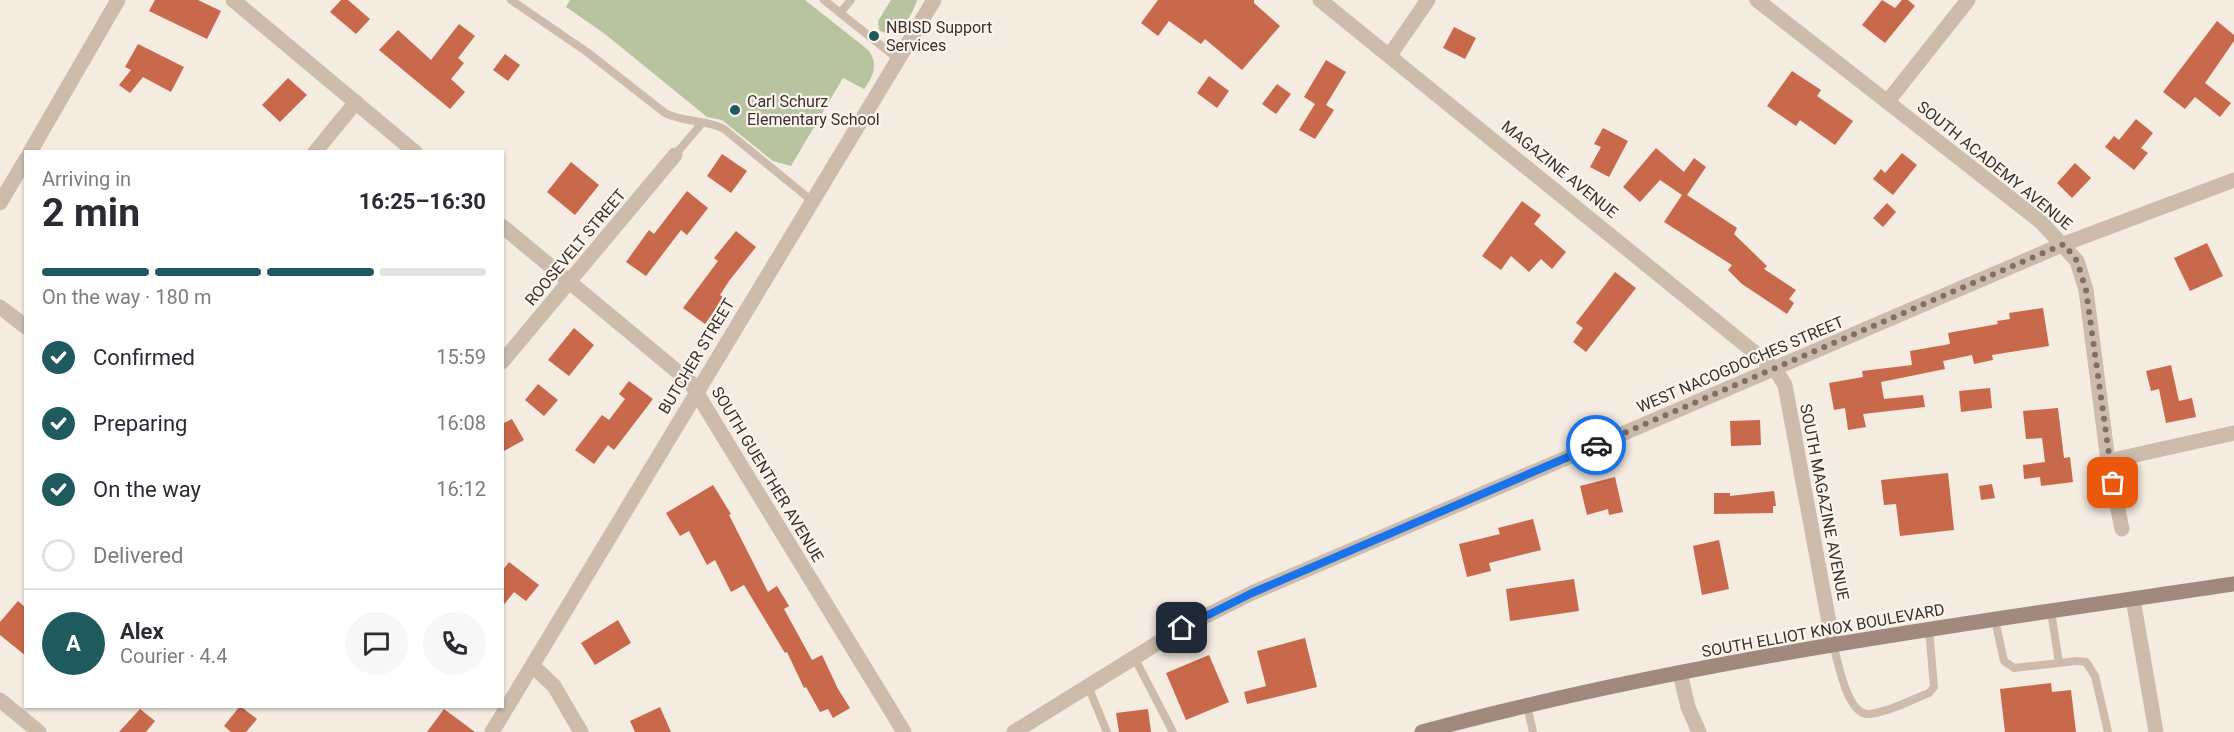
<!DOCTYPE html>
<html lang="en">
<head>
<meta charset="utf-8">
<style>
	:root { --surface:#fff; --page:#f7f7f7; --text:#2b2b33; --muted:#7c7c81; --line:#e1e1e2; --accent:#1f5a5e }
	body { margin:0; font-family:Roboto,sans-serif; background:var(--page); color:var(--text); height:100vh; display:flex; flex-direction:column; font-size:22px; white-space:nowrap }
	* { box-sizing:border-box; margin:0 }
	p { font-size:20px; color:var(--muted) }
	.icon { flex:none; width:33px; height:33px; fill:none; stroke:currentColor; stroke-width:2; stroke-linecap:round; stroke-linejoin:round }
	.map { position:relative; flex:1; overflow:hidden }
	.side { position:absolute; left:24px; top:150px; width:480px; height:558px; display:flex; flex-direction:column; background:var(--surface); border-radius:0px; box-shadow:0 2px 4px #0004 }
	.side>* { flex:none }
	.pin { position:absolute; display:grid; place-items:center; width:51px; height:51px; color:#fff; margin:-26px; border-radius:12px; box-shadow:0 3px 9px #0006 }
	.courier { position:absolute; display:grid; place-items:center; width:60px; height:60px; margin:-30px; border:4px solid #1a73e8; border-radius:50%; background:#fff; color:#222; box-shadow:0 2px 8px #0007 }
	.head em { font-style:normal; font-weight:700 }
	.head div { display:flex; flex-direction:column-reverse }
	.head { display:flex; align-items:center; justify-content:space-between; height:102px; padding:0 18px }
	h1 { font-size:39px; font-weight:700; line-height:45px }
	.bar { display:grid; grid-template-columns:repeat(4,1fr); gap:9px 6px; align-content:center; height:72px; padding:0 18px }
	.bar i { height:8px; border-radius:4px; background:var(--line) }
	.bar .active { background:var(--accent) }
	.bar p { grid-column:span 4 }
	.line { display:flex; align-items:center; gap:15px; padding:0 18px; border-top:2px solid var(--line) }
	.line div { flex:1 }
	.round { display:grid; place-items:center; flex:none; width:63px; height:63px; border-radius:32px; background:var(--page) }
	ol { padding:0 18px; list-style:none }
	li { display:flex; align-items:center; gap:18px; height:66px }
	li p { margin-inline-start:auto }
	li .icon { padding:6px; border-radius:50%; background:var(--accent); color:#fff; stroke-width:4 }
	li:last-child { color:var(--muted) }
	li i { width:33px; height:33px; border:3px solid var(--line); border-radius:50% }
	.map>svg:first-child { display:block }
	.green { fill:#b8c4a0 }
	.building { fill:#c8694b }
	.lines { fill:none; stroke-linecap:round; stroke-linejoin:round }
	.lane { stroke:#cdbbac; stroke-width:8 }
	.street { stroke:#cdbbac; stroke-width:15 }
	.secondary { stroke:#a18a7d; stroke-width:15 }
	.done { stroke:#7c716b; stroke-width:6; stroke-dasharray:0 10.8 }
	.route { stroke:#1a73e8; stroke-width:8 }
	.poi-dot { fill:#1f5a5e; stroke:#fbf5ee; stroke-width:2 }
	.labels { text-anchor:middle; stroke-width:4.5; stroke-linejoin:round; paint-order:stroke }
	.poi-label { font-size:16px; fill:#3b302b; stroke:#fbf5ee; text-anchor:start }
	.street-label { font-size:16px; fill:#3b302b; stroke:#fbf5ee }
</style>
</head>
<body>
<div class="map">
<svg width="2234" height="732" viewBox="0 0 2234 732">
	<rect width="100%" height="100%" fill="#f4ebe1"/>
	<!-- green -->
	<g class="green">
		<path d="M570 0H805L867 49C879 62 874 76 864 89L843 78 791 166 773 161 722 120 707 117 605 34 566 7Z"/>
		<path d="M891 0H917C912 16 897 42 879 30L878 21Z"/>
	</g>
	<!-- building -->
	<g class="building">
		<polygon points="155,0 198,0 221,11 207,39 149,11"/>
		<polygon points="341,0 348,0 370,19 356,34 330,12"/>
		<polygon points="1158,0 1254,0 1254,3 1280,26 1242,70 1205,39 1201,44 1169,21 1158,36 1141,23"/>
		<polygon points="1882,0 1895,8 1902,0 1908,0 1915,6 1885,43 1862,25"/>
		<polygon points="2217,21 2234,35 2234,41 2205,83 2231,103 2220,117 2195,97 2185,109 2163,92"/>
		<polygon points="459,24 475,36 458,58 464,63 451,79 465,92 450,109 379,50 398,30 431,60"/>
		<polygon points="1454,27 1476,38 1465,59 1443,48"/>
		<polygon points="138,44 184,67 171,92 143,77 130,93 119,85 131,70 125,67"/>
		<polygon points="505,54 520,65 508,81 493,70"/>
		<polygon points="1326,60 1346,72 1326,105 1334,110 1315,139 1299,130 1315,104 1304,97"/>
		<polygon points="1792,71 1821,90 1817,96 1853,121 1835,145 1800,120 1796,126 1767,106"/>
		<polygon points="1209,76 1229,91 1217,108 1197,93"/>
		<polygon points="288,78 307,95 280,122 262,105"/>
		<polygon points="1277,84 1291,94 1276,114 1262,104"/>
		<polygon points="2136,119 2153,133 2141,148 2148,153 2134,170 2105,147 2114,136 2119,140"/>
		<polygon points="1603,128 1628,141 1609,177 1590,167 1601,147 1594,144"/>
		<polygon points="1656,148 1684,172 1694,158 1706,167 1687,195 1737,228 1734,234 1767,266 1764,269 1796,290 1789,299 1794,303 1787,314 1742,284 1728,270 1732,265 1664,222 1682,195 1660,180 1640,202 1623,187"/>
		<polygon points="1902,153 1917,165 1893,195 1873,179 1881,169 1885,173"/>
		<polygon points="722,154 747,171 731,193 707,176"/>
		<polygon points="571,162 599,185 575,215 547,192"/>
		<polygon points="2075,163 2091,178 2072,198 2057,183"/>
		<polygon points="687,191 708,208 687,235 681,230 646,276 626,262 649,230 654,234"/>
		<polygon points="1522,201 1541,215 1534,224 1566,252 1552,269 1541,259 1529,272 1511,256 1501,270 1482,256"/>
		<polygon points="1887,203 1896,212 1883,227 1873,218"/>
		<polygon points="736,231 756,247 729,281 720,295 724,298 705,324 683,308 718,261 714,258"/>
		<polygon points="2207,243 2223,276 2190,291 2174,258"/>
		<polygon points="1615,272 1636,288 1586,352 1573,342 1583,328 1576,323"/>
		<polygon points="2043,308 2049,346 1992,355 1993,360 1974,364 1972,355 1943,361 1945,369 1881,382 1884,399 1923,395 1925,407 1863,414 1866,427 1848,430 1845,408 1834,410 1829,383 1863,377 1862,371 1912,365 1910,351 1950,344 1948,333 1998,324 1997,321 2010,319 2009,313"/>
		<polygon points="574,328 594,345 569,376 548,360"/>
		<polygon points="2171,365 2179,401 2192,398 2196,417 2166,423 2159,389 2151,391 2146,371"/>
		<polygon points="629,381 653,399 614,450 608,445 594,464 575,450 602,415 609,420 625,399 619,394"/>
		<polygon points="538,384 558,400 544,416 525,400"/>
		<polygon points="1990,388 1992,408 1961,412 1959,391"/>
		<polygon points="2058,408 2064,458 2070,457 2073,482 2041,486 2040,477 2024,479 2023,465 2045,462 2042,438 2026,439 2023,411"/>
		<polygon points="512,419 524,440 502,452 502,424"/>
		<polygon points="1760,420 1761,445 1731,446 1730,421"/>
		<polygon points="1948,473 1954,530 1900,536 1896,504 1884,505 1881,480"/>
		<polygon points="1615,477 1623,512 1609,515 1608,509 1587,515 1580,486"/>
		<polygon points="1992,484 1995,498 1981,500 1979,486"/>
		<polygon points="713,485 731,514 729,515 768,592 777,586 789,606 784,609 812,660 822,655 838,689 850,708 833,718 828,709 820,712 806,687 804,688 787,652 785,653 744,585 731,592 715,560 707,565 689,531 680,536 666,513"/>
		<polygon points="1774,491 1776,506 1773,506 1773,513 1714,514 1714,493 1730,493 1730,496"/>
		<polygon points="1533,519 1541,550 1489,563 1491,571 1467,577 1459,544 1500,534 1498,528"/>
		<polygon points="1719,540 1729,589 1702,595 1693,546"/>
		<polygon points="509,562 539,585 526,601 514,592 502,607 502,571"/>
		<polygon points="1574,579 1579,611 1510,621 1506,589"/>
		<polygon points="18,601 26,608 26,656 0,635 0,622"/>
		<polygon points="618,620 631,643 595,665 581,643"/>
		<polygon points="1305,638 1317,687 1247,704 1244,692 1266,686 1257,651"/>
		<polygon points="1209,655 1229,702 1186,720 1166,673"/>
		<polygon points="2051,683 2052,692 2071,690 2076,732 2005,732 2000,689"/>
		<polygon points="240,706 257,719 246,732 231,732 224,726"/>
		<polygon points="660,707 671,732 635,732 630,721"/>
		<polygon points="140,709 155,721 146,732 119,732"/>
		<polygon points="444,709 475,732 427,732"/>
		<polygon points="1148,709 1151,732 1119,732 1116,713"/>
	</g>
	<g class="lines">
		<!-- lane -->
		<g class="lane">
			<path d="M511 0 587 52 665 113C684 123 706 119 724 129L811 200"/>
			<polyline points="824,0 898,59"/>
			<polyline points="840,13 851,0"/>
			<polyline points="675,155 702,123"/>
			<polyline points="2051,611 2059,663"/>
			<polyline points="1995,620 2004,661 2014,668 2077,661 2086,662 2095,676 2108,732"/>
			<path d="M1833 644C1838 661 1847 717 1870 714 1889 712 1911 700 1929 693L1934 687 1929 629"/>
			<polyline points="1134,657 1173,732"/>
			<polyline points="1088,686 1107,732"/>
			<polyline points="1527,705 1533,732"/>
		</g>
		<!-- street -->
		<g class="street">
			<polyline points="233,0 415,152"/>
			<polyline points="1320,0 1775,369 1785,385 1833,644"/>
			<polyline points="1757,0 2041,222 2077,261 2086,290 2108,461 2122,529"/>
			<polyline points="1390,55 1428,0"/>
			<polyline points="1888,101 1968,0"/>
			<polyline points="30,152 118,0"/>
			<polyline points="315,152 356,102"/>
			<polyline points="0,203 26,159"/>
			<polyline points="502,226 690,382 904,732"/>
			<polyline points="0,307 26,327"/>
			<polyline points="502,362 675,155"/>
			<polyline points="2108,461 2234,433"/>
			<polyline points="2133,599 2156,732"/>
			<polyline points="533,666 554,686 581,732"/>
			<polyline points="1680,673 1688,707 1699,732"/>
			<polyline points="0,700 39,732"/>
			<polyline points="492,732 934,0"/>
			<polyline points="1014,732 1182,628 1252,593 2064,244 2234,180"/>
		</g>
		<!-- secondary -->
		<path class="secondary" d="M1422 732C1688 660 1962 624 2234 584"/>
	</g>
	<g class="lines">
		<!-- done -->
		<polyline class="done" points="1596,445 2064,244 2077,261 2086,290 2113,483"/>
		<!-- route -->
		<polyline class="route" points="1182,628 1252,593 1596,445"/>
	</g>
	<!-- markers -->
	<g class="poi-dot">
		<circle cx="874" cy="36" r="6"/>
		<circle cx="735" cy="110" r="6"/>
	</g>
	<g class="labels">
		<!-- poi labels -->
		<g class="poi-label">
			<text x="886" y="33">NBISD Support<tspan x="886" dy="18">Services</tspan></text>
			<text x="747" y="107">Carl Schurz<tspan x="747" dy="18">Elementary School</tspan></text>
		</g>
		<!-- street labels -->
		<g class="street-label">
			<text transform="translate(1995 165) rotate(39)" y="6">SOUTH ACADEMY AVENUE</text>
			<text transform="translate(1560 169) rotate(39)" y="6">MAGAZINE AVENUE</text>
			<text transform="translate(575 247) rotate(-50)" y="6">ROOSEVELT STREET</text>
			<text transform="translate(696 356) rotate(-59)" y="6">BUTCHER STREET</text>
			<text transform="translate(1740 364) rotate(-23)" y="6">WEST NACOGDOCHES STREET</text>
			<text transform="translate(768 474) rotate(59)" y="6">SOUTH GUENTHER AVENUE</text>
			<text transform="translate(1825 502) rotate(79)" y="6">SOUTH MAGAZINE AVENUE</text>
			<text transform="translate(1823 630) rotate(-10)" y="6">SOUTH ELLIOT KNOX BOULEVARD</text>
		</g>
	</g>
</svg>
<div class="pin" style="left:2113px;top:483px;background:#ea580c"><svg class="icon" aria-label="bag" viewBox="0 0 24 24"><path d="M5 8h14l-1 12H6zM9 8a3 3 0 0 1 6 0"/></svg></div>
<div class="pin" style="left:1182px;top:628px;background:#1f2937"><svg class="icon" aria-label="home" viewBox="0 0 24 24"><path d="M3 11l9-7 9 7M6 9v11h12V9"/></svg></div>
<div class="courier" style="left:1596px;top:445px"><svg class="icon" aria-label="car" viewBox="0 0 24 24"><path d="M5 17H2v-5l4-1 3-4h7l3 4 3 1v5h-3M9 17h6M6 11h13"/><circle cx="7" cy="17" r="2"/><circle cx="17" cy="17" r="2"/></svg></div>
<section class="side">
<div class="head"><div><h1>2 min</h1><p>Arriving in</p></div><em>16:25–16:30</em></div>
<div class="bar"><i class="active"></i><i class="active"></i><i class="active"></i><i></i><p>On the way · 180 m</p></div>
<ol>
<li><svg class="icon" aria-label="check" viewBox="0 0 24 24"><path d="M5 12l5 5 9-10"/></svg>Confirmed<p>15:59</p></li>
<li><svg class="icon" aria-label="check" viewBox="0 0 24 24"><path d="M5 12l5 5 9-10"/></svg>Preparing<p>16:08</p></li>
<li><svg class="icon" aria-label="check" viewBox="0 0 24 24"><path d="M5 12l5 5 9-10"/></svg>On the way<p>16:12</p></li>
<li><i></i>Delivered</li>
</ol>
<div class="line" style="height:108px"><b class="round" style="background:var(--accent);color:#fff">A</b><div><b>Alex</b><p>Courier · 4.4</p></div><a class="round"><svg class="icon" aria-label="chat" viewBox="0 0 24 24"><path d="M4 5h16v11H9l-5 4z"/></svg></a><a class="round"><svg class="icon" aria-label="phone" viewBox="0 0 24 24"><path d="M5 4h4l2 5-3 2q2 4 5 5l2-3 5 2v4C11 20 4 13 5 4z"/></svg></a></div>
</section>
</div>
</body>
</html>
